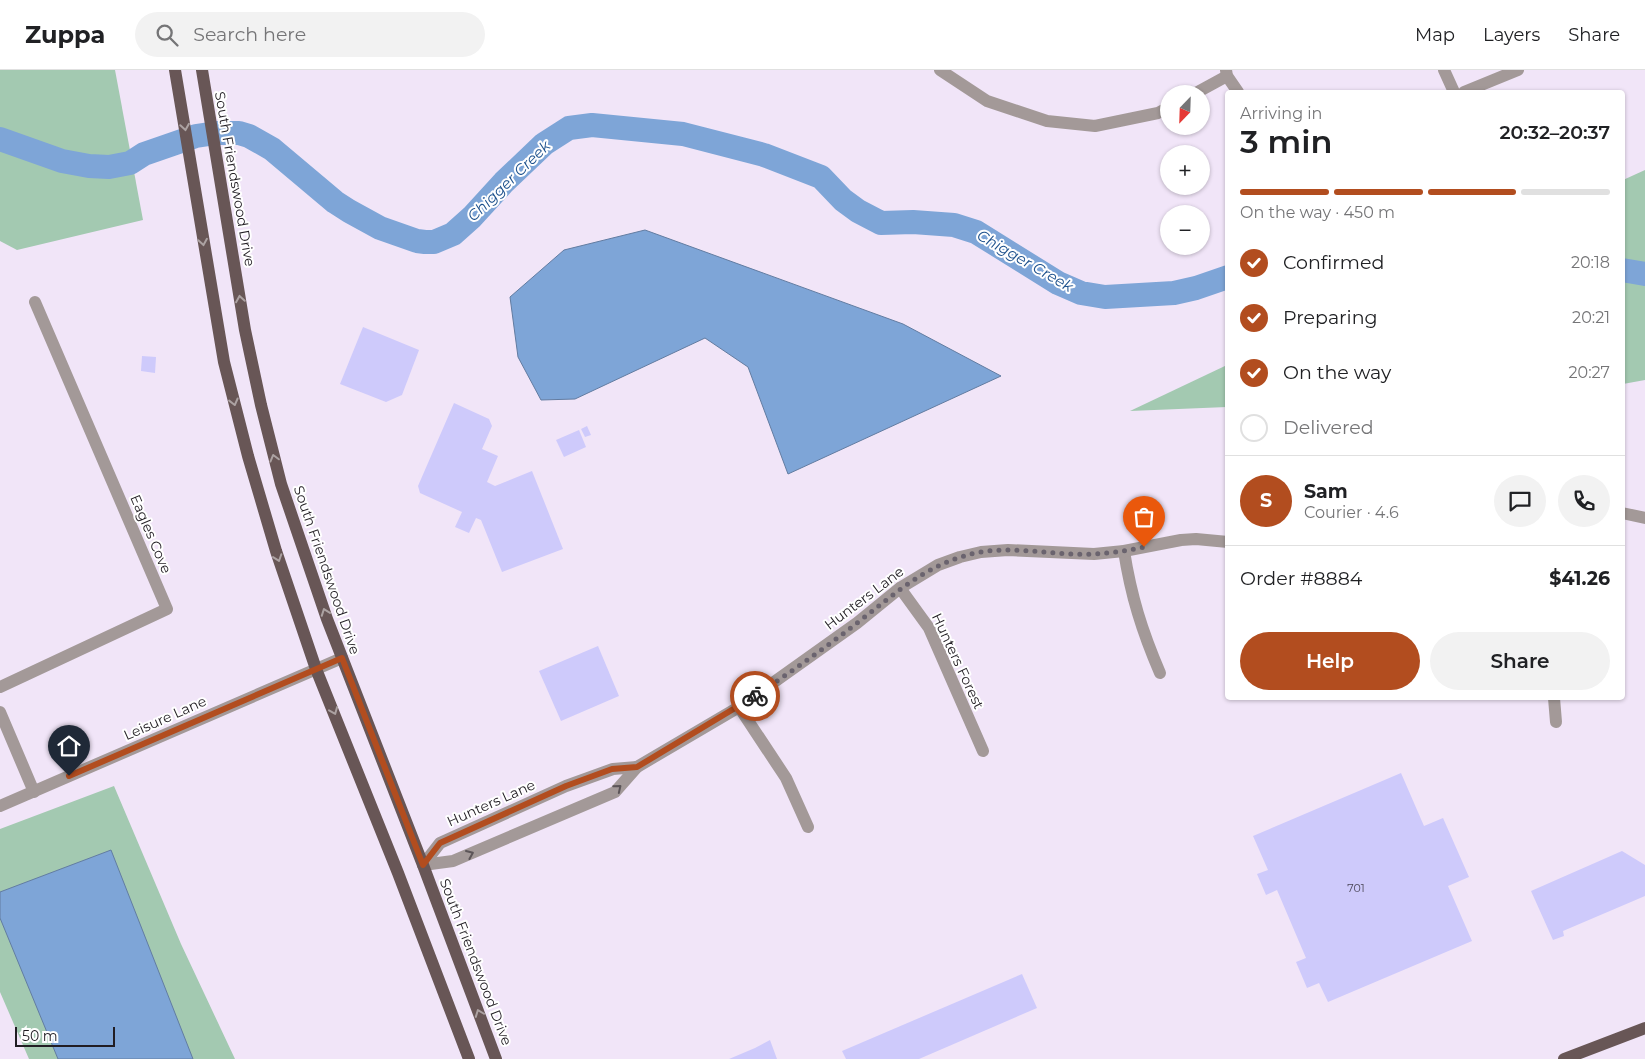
<!DOCTYPE html>
<html lang="en">
<head>
<meta charset="utf-8">
<style>
	:root { --surface:#fff; --page:#f2f2f2; --text:#202124; --muted:#757577; --line:#e0e0e0; --accent:#b24d1f }
	body { margin:0; font-family:Montserrat,sans-serif; background:var(--page); color:var(--text); height:100vh; display:flex; flex-direction:column; font-size:19px; white-space:nowrap }
	* { box-sizing:border-box; margin:0 }
	p { font-size:16px; color:var(--muted) }
	.icon { flex:none; width:28px; height:28px; fill:none; stroke:currentColor; stroke-width:2; stroke-linecap:round; stroke-linejoin:round }
	.map { position:relative; flex:1; overflow:hidden }
	.drawer { position:absolute; left:1225px; top:20px; width:400px; height:610px; display:flex; flex-direction:column; background:var(--surface); border-radius:5px; box-shadow:0 1px 4px #0004 }
	.drawer>* { flex:none }
	.needle { width:32px; rotate:203deg }
	.fabs { position:absolute; left:1160px; top:15px; display:grid; gap:10px }
	.fabs a { display:grid; place-items:center; width:50px; height:50px; border-radius:50%; background:var(--surface); box-shadow:0 1px 4px #0004; font-size:25px }
	.scale { position:absolute; left:15px; bottom:12px; width:100px; box-sizing:border-box; padding-left:5px; border:2px solid #211d23; border-top:0; font-size:14px; line-height:18px; white-space:nowrap; color:#211d23; -webkit-text-stroke:4px #fff; paint-order:stroke }
	.pin { position:absolute; display:grid; place-items:center; width:42px; height:42px; color:#fff; margin:-51px -21px; border-radius:50% 50% 50% 0; rotate:-45deg; box-shadow:0 0 5px #0007 }
	.pin .icon { rotate:45deg }
	.courier { position:absolute; display:grid; place-items:center; width:50px; height:50px; margin:-25px; border:4px solid #b24d1f; border-radius:50%; background:#fff; color:#222; box-shadow:0 1px 6px #0007 }
	.overview em { font-style:normal; font-weight:600 }
	.overview div { display:flex; flex-direction:column-reverse }
	.overview { display:flex; align-items:center; justify-content:space-between; height:85px; padding:0 15px }
	h1 { font-size:32px; font-weight:600; line-height:38px }
	.bar { display:grid; grid-template-columns:repeat(4,1fr); gap:8px 5px; align-content:center; height:60px; padding:0 15px }
	.bar i { height:6px; border-radius:4px; background:var(--line) }
	.bar .current { background:var(--accent) }
	.bar p { grid-column:span 4 }
	.line { display:flex; align-items:center; gap:12px; padding:0 15px; border-top:1px solid var(--line) }
	.line div { flex:1 }
	.round { display:grid; place-items:center; flex:none; width:52px; height:52px; border-radius:26px; background:var(--page) }
	ol { padding:0 15px; list-style:none }
	li { display:flex; align-items:center; gap:15px; height:55px }
	li p { margin-inline-start:auto }
	li .icon { padding:5px; border-radius:50%; background:var(--accent); color:#fff; stroke-width:4 }
	li:last-child { color:var(--muted) }
	li i { width:28px; height:28px; border:2px solid var(--line); border-radius:50% }
	.button { display:flex; gap:10px; margin-top:auto; padding:10px 15px }
	.button a { flex:1; height:58px; border-radius:30px; background:var(--accent); color:#fff; font-size:20px; font-weight:600; line-height:58px; text-align:center }
	.button a+a { background:var(--page); color:var(--text) }
	header { display:flex; align-items:center; gap:30px; box-sizing:border-box; height:70px; padding:0 25px; background:var(--surface); border-bottom:1px solid var(--line) }
	header strong { font-size:24px }
	nav { display:flex; gap:28px; margin-inline-start:auto; font-size:18px }
	.search { width:350px; height:45px; background:var(--page); display:flex; align-items:center; gap:12px; box-sizing:border-box; padding:0 18px; border-radius:28px; color:var(--muted); font-size:19px }
	.map>svg:first-child { display:block }
	.green { fill:#a3c9b1 }
	.water { fill:#7ea5d7; stroke:#627ca1 }
	.lines { fill:none; stroke-linecap:round; stroke-linejoin:round }
	.river { stroke:#7ea5d7; stroke-width:24 }
	.building { fill:#cecafb }
	.minor { stroke:#a39998; stroke-width:12 }
	.primary { stroke:#685656; stroke-width:12 }
	.oneway { stroke:#aca2a2 }
	.oneway2 { stroke:#5c5558 }
	.done { stroke:#6a636e; stroke-width:5; stroke-dasharray:0 9 }
	.route { stroke:#b24d1f; stroke-width:6 }
	.labels { text-anchor:middle; stroke-width:4; stroke-linejoin:round; paint-order:stroke }
	.number-label { font-size:11px; fill:#4c4859 }
	.street-label { font-size:14px; fill:#211d23; stroke:#fff }
	.water-label { font-size:15px; font-style:italic; fill:#1c508c; stroke:#fff }
</style>
</head>
<body>
<header>
<strong>Zuppa</strong>
<div class="search"><svg class="icon" aria-label="search" viewBox="0 0 24 24"><circle cx="10" cy="10" r="6"/><path d="M15 15l6 6"/></svg>Search here</div>
<nav><a>Map</a><a>Layers</a><a>Share</a></nav>
</header>
<div class="map">
<svg width="1645" height="989" viewBox="0 0 1645 989">
	<rect width="100%" height="100%" fill="#f1e5f8"/>
	<!-- green -->
	<g class="green">
		<polygon points="0,0 115,0 143,150 17,180 0,171"/>
		<polygon points="1645,100 1645,310 1623,314 1623,110"/>
		<polygon points="1227,295 1227,337 1130,341"/>
		<polygon points="114,716 181,874 235,989 29,989 0,922 0,759"/>
	</g>
	<!-- water -->
	<g class="water">
		<polygon points="645,160 903,254 1001,306 788,404 748,297 705,268 575,329 541,330 518,287 510,227 564,180"/>
		<polygon points="111,780 193,989 58,989 0,848 0,822"/>
	</g>
	<g class="lines">
		<!-- river -->
		<g class="river">
			<polyline points="0,69 62,91 89,96 109,97 130,93 144,84 196,66 216,63 239,63 249,66 272,79 335,132 349,141 380,158 417,171 425,172 434,172 453,164 472,147 504,112 544,74 569,58 592,55 683,64 764,85 821,107 843,130 858,141 881,153 913,152 954,155 976,162 1058,213 1081,223 1105,227 1174,223 1196,218 1228,207"/>
			<polyline points="1622,200 1645,204"/>
		</g>
	</g>
	<!-- building -->
	<g class="building">
		<polygon points="363,257 419,280 402,325 386,332 340,314"/>
		<polygon points="142,286 156,287 155,303 141,301"/>
		<polygon points="454,333 489,349 492,356 482,379 498,386 487,412 495,416 532,401 563,479 502,502 481,450 476,448 469,463 455,457 462,442 420,423 418,416"/>
		<polygon points="587,356 591,365 585,367 581,359"/>
		<polygon points="579,360 586,377 564,387 556,370"/>
		<polygon points="598,576 619,626 561,651 539,601"/>
		<polygon points="1401,703 1424,756 1443,748 1469,807 1448,816 1472,871 1328,932 1319,913 1307,918 1296,892 1306,888 1277,820 1266,825 1257,804 1268,800 1253,766"/>
		<polygon points="1622,781 1645,795 1645,826 1563,861 1564,866 1553,870 1531,821"/>
		<polygon points="1022,904 1037,938 919,989 846,989 842,981"/>
		<polygon points="770,970 777,989 729,989 755,978"/>
	</g>
	<g class="lines">
		<!-- minor -->
		<g class="minor">
			<polyline points="940,0 987,31 1047,51 1095,56 1158,43 1169,37"/>
			<polyline points="1226,0 1227,6 1238,22"/>
			<polyline points="1444,0 1454,22"/>
			<polyline points="1464,22 1518,0"/>
			<polyline points="1194,24 1227,6"/>
			<polyline points="1622,443 1645,448"/>
			<path d="M1124 481C1131 526 1142 561 1160 603"/>
			<polyline points="900,518 929,558 983,681"/>
			<polyline points="0,617 167,539 35,232"/>
			<polyline points="1554,628 1556,652"/>
			<polyline points="739,637 786,708 808,757"/>
			<polyline points="0,642 34,722"/>
			<polyline points="0,736 342,588"/>
			<polyline points="423,795 453,791 615,722 637,697 739,637 857,553 900,518 938,495 960,487 981,482 1008,480 1094,484 1124,481 1181,470 1196,469 1228,472"/>
			<polyline points="423,795 440,773 471,759 566,716 613,699 637,697"/>
		</g>
		<!-- primary -->
		<g class="primary">
			<polyline points="175,0 224,292 248,386 276,481 316,599 398,803 469,989"/>
			<polyline points="202,0 245,260 261,335 281,414 327,549 423,795 496,989"/>
			<polyline points="1564,989 1645,958"/>
		</g>
	</g>
	<!-- one-way arrows -->
	<defs><path id="oneway-chevron" d="M-2-3.5L2.5 0L-2 3.5" fill="none" stroke-width="1.6" stroke-linecap="round" stroke-linejoin="round" transform="scale(1.25)"/></defs>
	<g class="oneway">
		<use href="#oneway-chevron" transform="translate(185 57) rotate(81)"/>
		<use href="#oneway-chevron" transform="translate(203 172) rotate(81)"/>
		<use href="#oneway-chevron" transform="translate(240 229) rotate(-99)"/>
		<use href="#oneway-chevron" transform="translate(234 332) rotate(76)"/>
		<use href="#oneway-chevron" transform="translate(274 388) rotate(-105)"/>
		<use href="#oneway-chevron" transform="translate(278 488) rotate(71)"/>
		<use href="#oneway-chevron" transform="translate(325 542) rotate(-110)"/>
		<use href="#oneway-chevron" transform="translate(334 641) rotate(68)"/>
		<use href="#oneway-chevron" transform="translate(479 943) rotate(-111)"/>
	</g>
	<g class="oneway2">
		<use href="#oneway-chevron" transform="translate(618 718) rotate(-39)"/>
		<use href="#oneway-chevron" transform="translate(470 784) rotate(-23)"/>
	</g>
	<g class="lines">
		<!-- done -->
		<path class="done" d="M755 626C789 603 824 579 857 553 896 523 930 491 981 482 1019 476 1057 486 1095 484 1111 483 1127 481 1144 477"/>
		<!-- route -->
		<polyline class="route" points="69,706 342,588 423,795 440,773 566,716 612,699 637,697 755,626"/>
	</g>
	<g class="labels">
		<!-- number labels -->
		<g class="number-label">
			<text x="1356" y="822">701</text>
		</g>
		<!-- street labels -->
		<g class="street-label">
			<text transform="translate(235 109) rotate(80)" y="5">South Friendswood Drive</text>
			<text transform="translate(151 464) rotate(67)" y="5">Eagles Cove</text>
			<text transform="translate(327 500) rotate(71)" y="5">South Friendswood Drive</text>
			<text transform="translate(864 528) rotate(-37)" y="5">Hunters Lane</text>
			<text transform="translate(958 591) rotate(65)" y="5">Hunters Forest</text>
			<text transform="translate(165 648) rotate(-24)" y="5">Leisure Lane</text>
			<text transform="translate(491 733) rotate(-24)" y="5">Hunters Lane</text>
			<text transform="translate(476 892) rotate(69)" y="5">South Friendswood Drive</text>
		</g>
		<!-- water labels -->
		<g class="water-label">
			<text transform="translate(509 111) rotate(-44)" y="5">Chigger Creek</text>
			<text transform="translate(1025 191) rotate(30)" y="5">Chigger Creek</text>
		</g>
	</g>
</svg>
<div class="fabs">
<a><svg class="needle" viewBox="-14 -14 28 28"><path d="M0-13l5 13h-10z" fill="#e53935"/><path d="M0 13l5-13h-10z" fill="#757577"/></svg></a>
<a>+</a>
<a>−</a>
</div>
<div class="scale">50 m</div>
<div class="pin" style="left:1144px;top:477px;background:#ea580c"><svg class="icon" aria-label="bag" viewBox="0 0 24 24"><path d="M5 8h14l-1 12H6zM9 8a3 3 0 0 1 6 0"/></svg></div>
<div class="pin" style="left:69px;top:706px;background:#1f2937"><svg class="icon" aria-label="home" viewBox="0 0 24 24"><path d="M3 11l9-7 9 7M6 9v11h12V9"/></svg></div>
<div class="courier" style="left:755px;top:626px"><svg class="icon" aria-label="bike" viewBox="0 0 24 24"><circle cx="6" cy="16" r="4"/><circle cx="18" cy="16" r="4"/><path d="M6 16l4-8h5l3 8M10 8l3 8H6M13 5h3"/></svg></div>
<section class="drawer">
<div class="overview"><div><h1>3 min</h1><p>Arriving in</p></div><em>20:32–20:37</em></div>
<div class="bar"><i class="current"></i><i class="current"></i><i class="current"></i><i></i><p>On the way · 450 m</p></div>
<ol>
<li><svg class="icon" aria-label="check" viewBox="0 0 24 24"><path d="M5 12l5 5 9-10"/></svg>Confirmed<p>20:18</p></li>
<li><svg class="icon" aria-label="check" viewBox="0 0 24 24"><path d="M5 12l5 5 9-10"/></svg>Preparing<p>20:21</p></li>
<li><svg class="icon" aria-label="check" viewBox="0 0 24 24"><path d="M5 12l5 5 9-10"/></svg>On the way<p>20:27</p></li>
<li><i></i>Delivered</li>
</ol>
<div class="line" style="height:90px"><b class="round" style="background:var(--accent);color:#fff">S</b><div><b>Sam</b><p>Courier · 4.6</p></div><a class="round"><svg class="icon" aria-label="chat" viewBox="0 0 24 24"><path d="M4 5h16v11H9l-5 4z"/></svg></a><a class="round"><svg class="icon" aria-label="phone" viewBox="0 0 24 24"><path d="M5 4h4l2 5-3 2q2 4 5 5l2-3 5 2v4C11 20 4 13 5 4z"/></svg></a></div>
<div class="line" style="height:65px"><div>Order #8884</div><b>$41.26</b></div>
<div class="button"><a>Help</a><a>Share</a></div>
</section>
</div>
</body>
</html>
